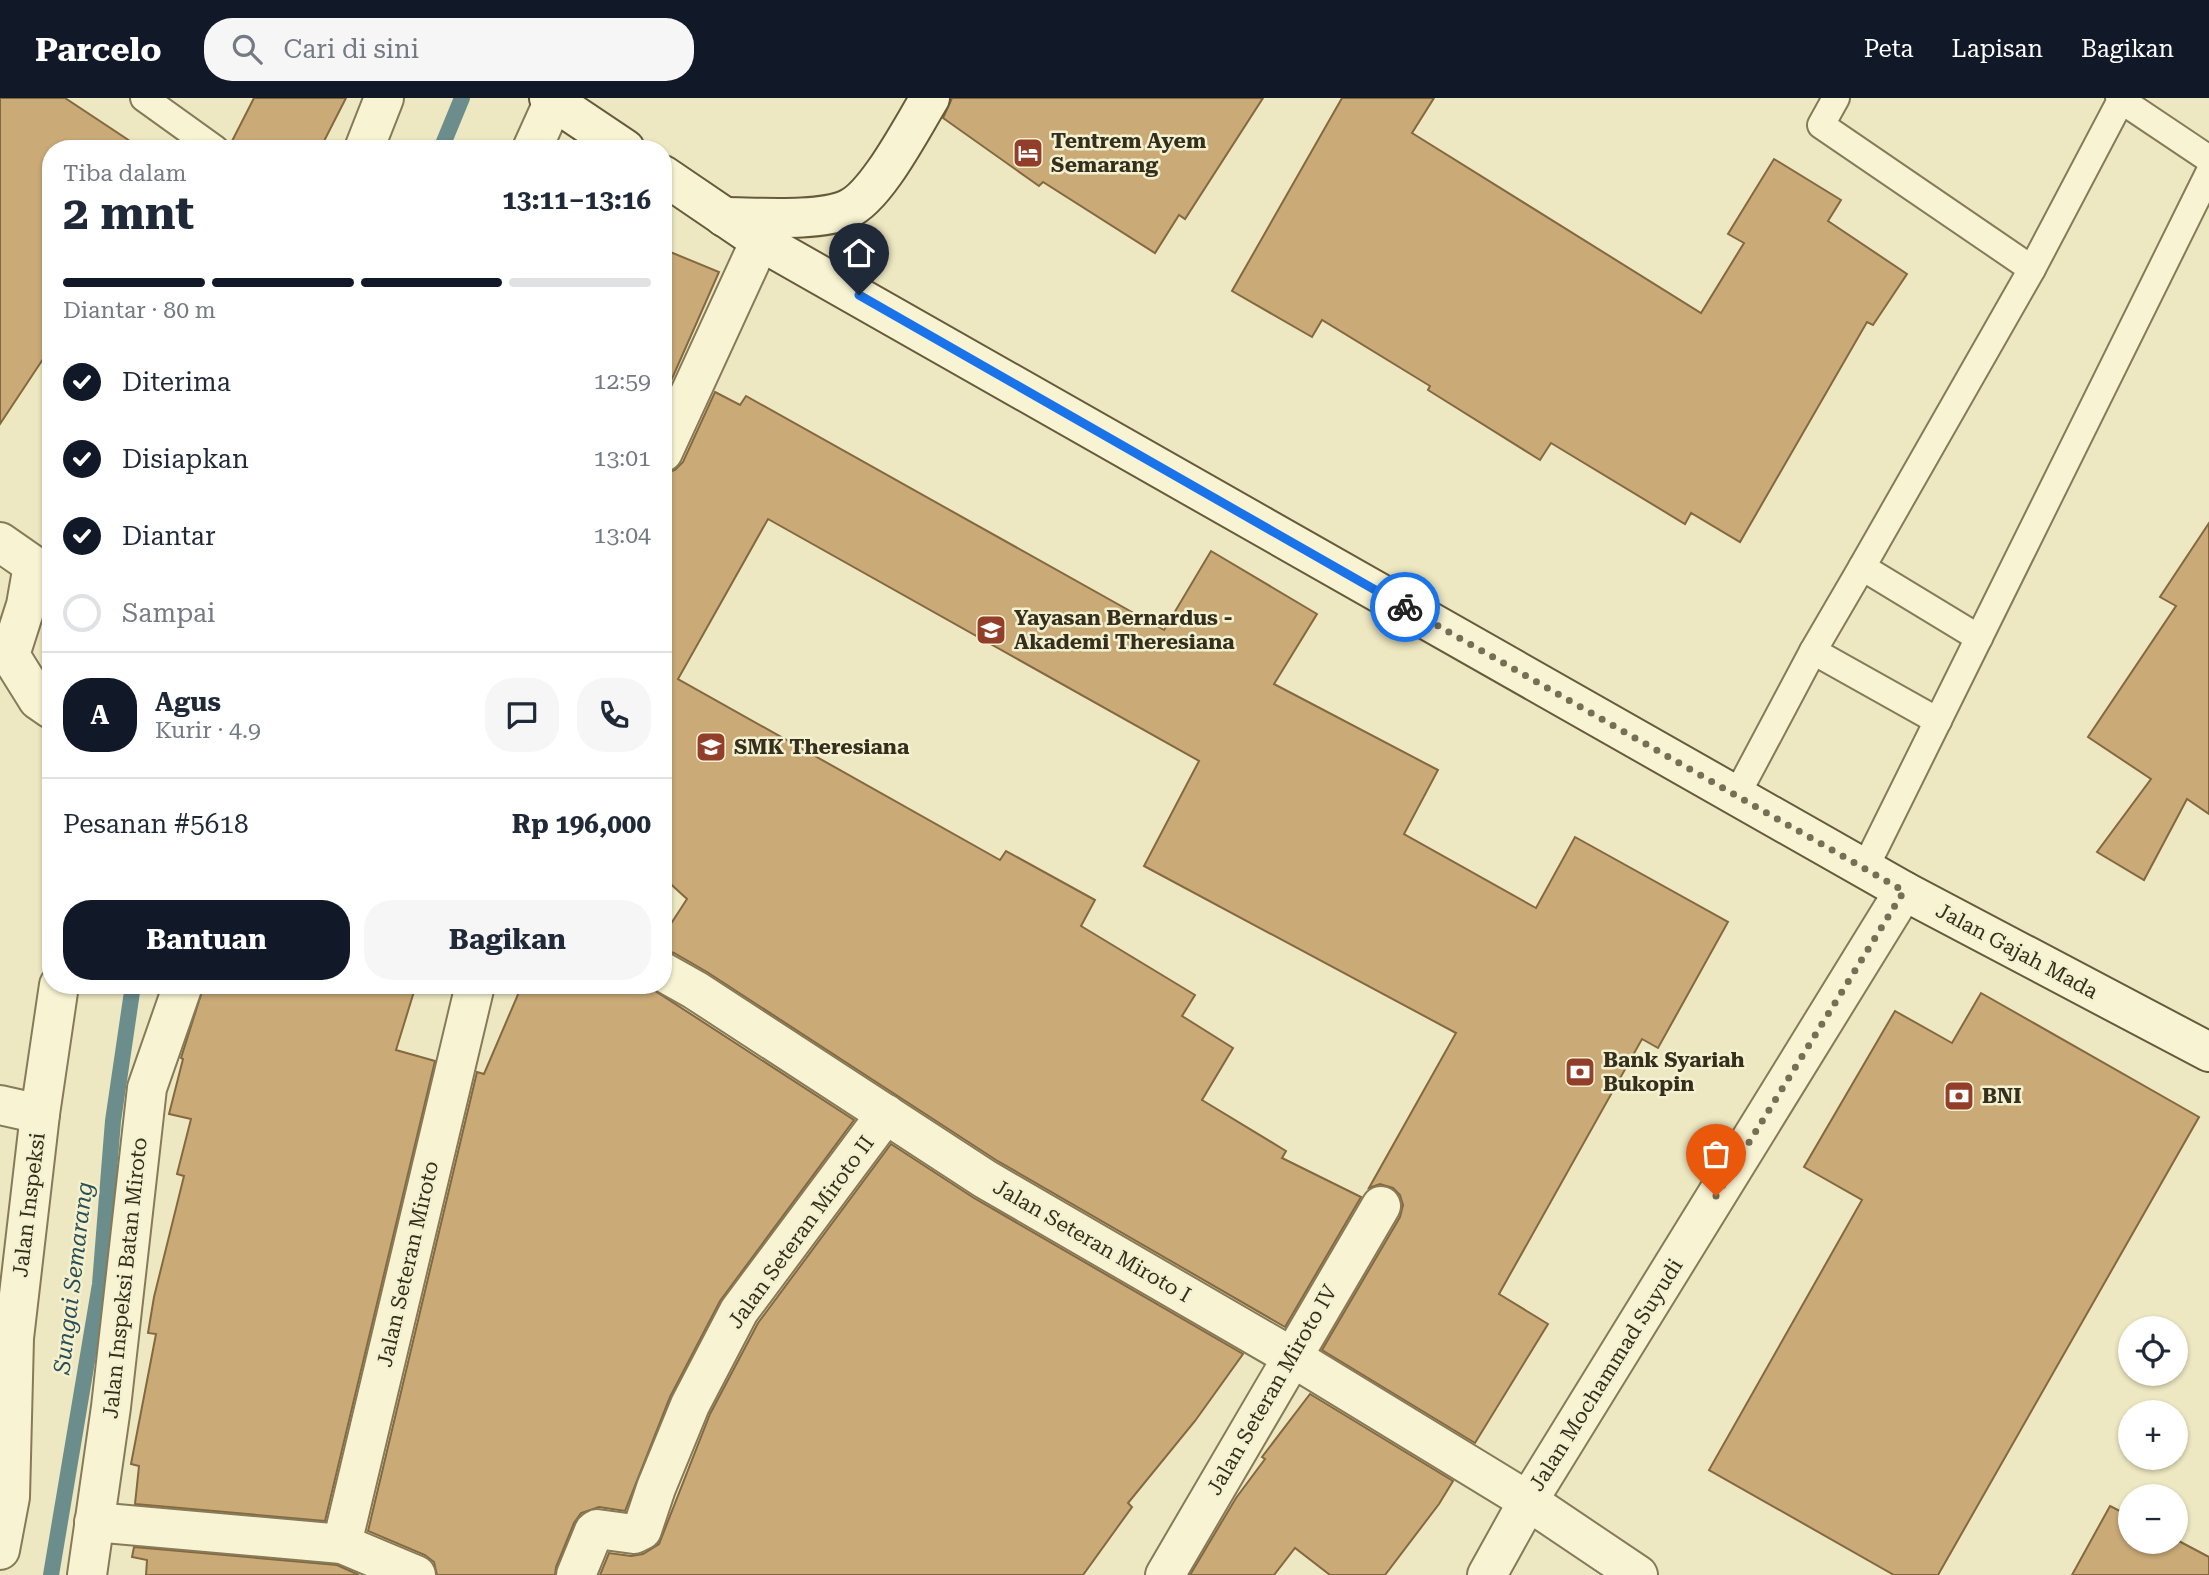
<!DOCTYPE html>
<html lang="id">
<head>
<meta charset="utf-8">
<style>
	:root { --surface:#fff; --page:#f6f6f7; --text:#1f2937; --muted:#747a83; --line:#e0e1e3; --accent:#111827 }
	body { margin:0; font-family:"Roboto Serif",serif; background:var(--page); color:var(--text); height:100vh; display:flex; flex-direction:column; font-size:26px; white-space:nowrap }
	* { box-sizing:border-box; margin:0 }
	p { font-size:23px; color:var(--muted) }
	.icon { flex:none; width:38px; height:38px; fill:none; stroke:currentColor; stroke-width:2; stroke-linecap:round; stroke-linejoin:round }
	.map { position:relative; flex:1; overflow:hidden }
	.details { position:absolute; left:42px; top:42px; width:630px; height:854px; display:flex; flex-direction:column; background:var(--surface); border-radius:28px; box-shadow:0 2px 5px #0004 }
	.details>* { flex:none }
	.tools { position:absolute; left:2118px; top:1218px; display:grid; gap:14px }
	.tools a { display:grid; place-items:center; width:70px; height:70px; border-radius:50%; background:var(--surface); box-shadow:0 2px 5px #0004; font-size:35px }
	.pin { position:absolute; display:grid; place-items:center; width:60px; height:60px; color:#fff; margin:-72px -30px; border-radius:50% 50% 50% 0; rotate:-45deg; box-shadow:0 0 7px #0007 }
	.pin .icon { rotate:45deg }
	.courier { position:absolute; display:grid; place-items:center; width:70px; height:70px; margin:-35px; border:5px solid #1a73e8; border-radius:50%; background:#fff; color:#222; box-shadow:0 2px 9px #0007 }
	.summary em { font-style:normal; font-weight:700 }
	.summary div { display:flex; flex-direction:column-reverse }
	.summary { display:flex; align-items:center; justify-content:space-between; height:119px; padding:0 21px }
	h1 { font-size:46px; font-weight:700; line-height:52px }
	.bar { display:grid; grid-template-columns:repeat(4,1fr); gap:10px 7px; align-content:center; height:84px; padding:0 21px }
	.bar i { height:9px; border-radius:5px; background:var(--line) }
	.bar .on { background:var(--accent) }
	.bar p { grid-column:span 4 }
	.line { display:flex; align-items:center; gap:18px; padding:0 21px; border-top:2px solid var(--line) }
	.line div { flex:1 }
	.round { display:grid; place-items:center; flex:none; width:74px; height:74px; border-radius:28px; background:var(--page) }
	ol { padding:0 21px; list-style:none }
	li { display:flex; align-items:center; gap:21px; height:77px }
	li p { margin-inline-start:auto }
	li .icon { padding:7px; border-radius:50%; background:var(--accent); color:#fff; stroke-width:4 }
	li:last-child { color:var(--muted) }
	li i { width:38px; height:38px; border:4px solid var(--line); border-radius:50% }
	.primary-button { display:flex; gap:14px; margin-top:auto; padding:14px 21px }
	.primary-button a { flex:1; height:80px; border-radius:28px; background:var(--accent); color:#fff; font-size:28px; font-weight:700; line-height:80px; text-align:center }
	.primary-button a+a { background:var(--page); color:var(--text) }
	header { display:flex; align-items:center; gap:42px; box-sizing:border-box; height:98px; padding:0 35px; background:var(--accent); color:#fff }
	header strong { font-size:33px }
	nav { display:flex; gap:38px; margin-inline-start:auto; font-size:24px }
	.search { width:490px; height:63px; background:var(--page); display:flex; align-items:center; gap:18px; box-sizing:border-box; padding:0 24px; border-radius:28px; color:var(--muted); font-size:26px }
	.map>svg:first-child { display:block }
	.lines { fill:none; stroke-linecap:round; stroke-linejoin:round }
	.stream { stroke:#6b8d8b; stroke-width:16 }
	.building { fill:#caaa77; stroke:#84683f; stroke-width:2 }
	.lane-casing { stroke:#867a59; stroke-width:30 }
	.street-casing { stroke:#867a59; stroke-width:42 }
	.secondary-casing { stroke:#675a3c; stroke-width:42 }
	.lane { stroke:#f8f4d3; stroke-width:26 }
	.street { stroke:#f8f4d3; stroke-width:38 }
	.secondary { stroke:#f8f4d3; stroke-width:38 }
	.done { stroke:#756f56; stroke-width:7; stroke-dasharray:0 12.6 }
	.route { stroke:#1a73e8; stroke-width:9 }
	.labels { text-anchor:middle; stroke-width:5; stroke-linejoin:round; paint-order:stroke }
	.poi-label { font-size:21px; font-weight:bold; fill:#352e1d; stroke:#f4f1d0; text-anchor:start }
	.street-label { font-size:21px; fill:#352e1d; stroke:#f4f1d0 }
	.water-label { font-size:23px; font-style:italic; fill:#2c4f55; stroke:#f4f1d0 }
</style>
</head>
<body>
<header>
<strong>Parcelo</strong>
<div class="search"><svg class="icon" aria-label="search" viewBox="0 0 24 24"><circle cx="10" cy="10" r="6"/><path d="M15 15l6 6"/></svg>Cari di sini</div>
<nav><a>Peta</a><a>Lapisan</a><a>Bagikan</a></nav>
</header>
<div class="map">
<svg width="2209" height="1477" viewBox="0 0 2209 1477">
	<rect width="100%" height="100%" fill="#ede8c1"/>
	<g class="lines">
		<!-- stream -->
		<g class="stream">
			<polyline points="441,51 462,0"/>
			<polyline points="51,1477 100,1186 113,1023 133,887"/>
		</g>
	</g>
	<!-- building -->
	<g class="building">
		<polygon points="0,0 65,0 142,51 51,51 51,249 0,326"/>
		<polygon points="254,0 346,0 320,51 230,51 230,47"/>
		<polygon points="952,0 1263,0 1185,121 1179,117 1155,155 1043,84 1039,88 943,20"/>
		<polygon points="1342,0 1434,0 1412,35 1701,215 1744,145 1728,136 1774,61 1841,102 1828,123 1907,176 1873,227 1867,224 1740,444 1691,415 1685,426 1551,345 1540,362 1428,292 1430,288 1322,222 1312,239 1232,193"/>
		<polygon points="663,151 719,174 663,301"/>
		<polygon points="715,294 740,307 746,298 1164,532 1211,453 1317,516 1274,586 1438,672 1404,736 1536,810 1575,739 1728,824 1658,950 1642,941 1499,1196 1548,1226 1475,1345 1322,1252 1400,1119 1403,1107 1400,1097 1393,1090 1380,1086 1369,1090 1456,935 1144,768 1199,663 768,421 678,581 1000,762 1006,753 1095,802 1081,828 1195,897 1182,918 1233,950 1202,1002 1286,1053 1282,1060 1361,1099 1285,1229 996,1062 707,874 674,855 663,852 663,838 687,801 663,779 663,376 675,372 683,364"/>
		<polygon points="2209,425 2209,716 2187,701 2144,782 2097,754 2151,681 2088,639 2176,508 2160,499"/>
		<polygon points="204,887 416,887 396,952 435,963 325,1423 135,1406 139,1368 131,1366 156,1236 148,1235 154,1199 184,1078 177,1076 191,1021 169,1016 183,961 181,960"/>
		<polygon points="522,887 646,887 854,1022 720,1203 670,1299 625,1413 599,1409 581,1415 574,1425 556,1469 555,1477 437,1477 434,1464 425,1457 368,1433 477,974 484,976"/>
		<polygon points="1981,895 2199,1019 1938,1477 1894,1477 1709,1372 1862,1102 1804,1069 1895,913 1952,945"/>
		<polygon points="891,1046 974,1100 1243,1256 1195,1323 1128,1405 1132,1409 1083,1477 600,1477 609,1455 631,1458 643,1456 659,1446 710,1316 758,1225"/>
		<polygon points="1310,1296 1453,1383 1439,1406 1385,1477 1330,1477 1295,1450 1274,1477 1190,1477 1236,1400 1265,1361 1262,1359"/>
		<polygon points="2110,1408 2130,1418 2130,1444 2175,1444 2175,1441 2209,1459 2209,1477 2072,1477"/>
		<polygon points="134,1449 337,1467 359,1477 146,1477 147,1462 132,1459"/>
	</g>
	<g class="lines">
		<!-- lane casing -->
		<g class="lane-casing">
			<g id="lane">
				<polyline points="144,0 215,51"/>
				<polyline points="1836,0 1821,27 2032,171 1862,469 1979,540"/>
				<polyline points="2121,2 2209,61"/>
				<polyline points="2032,171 2121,2 2119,0"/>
				<polyline points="1813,553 1938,623"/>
				<polyline points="1736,698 1813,553 1862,469"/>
				<polyline points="1865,770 2209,75"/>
			</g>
		</g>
		<!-- street casing -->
		<g class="street-casing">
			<g id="street">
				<polyline points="364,51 384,0"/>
				<polyline points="532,51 555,0"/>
				<polyline points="663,354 760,143"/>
				<polyline points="0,444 33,467 26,507 10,557 38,602 51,611"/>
				<polyline points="663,874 695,892 985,1081 1292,1259 1528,1403 1638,1477"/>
				<polyline points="0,1007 40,1016"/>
				<polyline points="94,1424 342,1446 416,1477"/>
				<polyline points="342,1446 475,887"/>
				<polyline points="0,1452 10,1399 14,1240 40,1016 59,887"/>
				<polyline points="87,1477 111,1309 147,990 183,887"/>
				<polyline points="576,1477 594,1433 597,1431 634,1436 642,1432 656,1390 690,1307 739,1213 886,1016"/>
				<polyline points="1165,1477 1381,1108"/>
				<polyline points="1487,1477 1528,1403 1904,793"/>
			</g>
		</g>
		<!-- secondary casing -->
		<g class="secondary-casing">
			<g id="secondary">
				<polyline points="549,0 625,51"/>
				<polyline points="663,77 760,143 1904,793 2209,954"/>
				<path d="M724 119C756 119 821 124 848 111 877 98 912 29 930 0"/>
			</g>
		</g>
		<!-- lane -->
		<use href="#lane" class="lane"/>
		<!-- street -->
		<use href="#street" class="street"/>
		<!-- secondary -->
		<use href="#secondary" class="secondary"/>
	</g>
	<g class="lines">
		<!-- done -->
		<polyline class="done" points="1405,509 1904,793 1716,1098"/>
		<!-- route -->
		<polyline class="route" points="859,197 1405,509"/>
	</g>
	<!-- icons -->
	<defs>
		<g id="hotel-square" transform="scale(1.575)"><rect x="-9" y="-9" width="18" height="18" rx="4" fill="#933e2a" stroke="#f4f1d0"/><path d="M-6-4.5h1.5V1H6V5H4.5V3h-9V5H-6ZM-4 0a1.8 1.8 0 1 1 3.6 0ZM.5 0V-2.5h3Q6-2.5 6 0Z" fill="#fff"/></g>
		<g id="university-square" transform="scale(1.575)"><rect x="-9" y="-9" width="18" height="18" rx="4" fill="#933e2a" stroke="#f4f1d0"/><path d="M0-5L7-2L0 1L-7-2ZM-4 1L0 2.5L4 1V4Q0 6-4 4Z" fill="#fff"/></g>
		<g id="school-square" transform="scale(1.575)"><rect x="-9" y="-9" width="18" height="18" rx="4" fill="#933e2a" stroke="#f4f1d0"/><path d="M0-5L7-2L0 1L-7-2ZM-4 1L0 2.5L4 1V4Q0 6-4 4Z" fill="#fff"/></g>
		<g id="bank-square" transform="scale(1.575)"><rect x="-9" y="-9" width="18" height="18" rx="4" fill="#933e2a" stroke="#f4f1d0"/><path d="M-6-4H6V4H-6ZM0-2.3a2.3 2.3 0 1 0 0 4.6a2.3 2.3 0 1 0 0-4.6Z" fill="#fff"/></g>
	</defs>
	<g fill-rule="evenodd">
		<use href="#hotel-square" x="1028" y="55"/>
		<use href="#university-square" x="991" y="532"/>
		<use href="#school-square" x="711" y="649"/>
		<use href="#bank-square" x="1580" y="974"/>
		<use href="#bank-square" x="1959" y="998"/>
	</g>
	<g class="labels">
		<!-- poi labels -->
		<g class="poi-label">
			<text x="1051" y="50">Tentrem Ayem<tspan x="1051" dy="24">Semarang</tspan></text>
			<text x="1014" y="527">Yayasan Bernardus -<tspan x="1014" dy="24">Akademi Theresiana</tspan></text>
			<text x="734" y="656">SMK Theresiana</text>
			<text x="1603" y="969">Bank Syariah<tspan x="1603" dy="24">Bukopin</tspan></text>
			<text x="1982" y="1005">BNI</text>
		</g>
		<!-- street labels -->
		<g class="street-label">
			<text transform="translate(2017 853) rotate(28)" y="7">Jalan Gajah Mada</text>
			<text transform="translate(29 1107) rotate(-83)" y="7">Jalan Inspeksi</text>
			<text transform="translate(801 1134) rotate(-54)" y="7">Jalan Seteran Miroto II</text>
			<text transform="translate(1092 1143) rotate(30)" y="7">Jalan Seteran Miroto I</text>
			<text transform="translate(408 1166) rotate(-77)" y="7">Jalan Seteran Miroto</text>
			<text transform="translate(125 1180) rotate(-84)" y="7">Jalan Inspeksi Batan Miroto</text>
			<text transform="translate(1606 1277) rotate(-58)" y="7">Jalan Mochammad Suyudi</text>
			<text transform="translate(1272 1292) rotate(-60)" y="7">Jalan Seteran Miroto IV</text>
		</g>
		<!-- water labels -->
		<g class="water-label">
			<text transform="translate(73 1180) rotate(-83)" y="8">Sungai Semarang</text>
		</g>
	</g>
</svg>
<div class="tools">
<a><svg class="icon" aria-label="locate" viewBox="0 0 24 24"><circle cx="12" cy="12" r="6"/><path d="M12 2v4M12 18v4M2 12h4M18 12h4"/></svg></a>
<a>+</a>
<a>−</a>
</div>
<div class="pin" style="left:1716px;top:1098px;background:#ea580c"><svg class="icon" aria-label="bag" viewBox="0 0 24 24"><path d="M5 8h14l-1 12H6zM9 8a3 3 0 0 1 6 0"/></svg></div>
<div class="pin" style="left:859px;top:197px;background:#1f2937"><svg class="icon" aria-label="home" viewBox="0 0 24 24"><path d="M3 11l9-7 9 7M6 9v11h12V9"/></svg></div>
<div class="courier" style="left:1405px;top:509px"><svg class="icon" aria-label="bike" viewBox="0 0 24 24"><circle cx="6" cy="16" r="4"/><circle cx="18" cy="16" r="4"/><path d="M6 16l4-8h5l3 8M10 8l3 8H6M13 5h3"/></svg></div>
<section class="details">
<div class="summary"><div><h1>2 mnt</h1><p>Tiba dalam</p></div><em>13:11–13:16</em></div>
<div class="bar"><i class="on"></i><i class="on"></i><i class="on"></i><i></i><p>Diantar · 80 m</p></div>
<ol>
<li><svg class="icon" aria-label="check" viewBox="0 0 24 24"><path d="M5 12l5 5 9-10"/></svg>Diterima<p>12:59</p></li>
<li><svg class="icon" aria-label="check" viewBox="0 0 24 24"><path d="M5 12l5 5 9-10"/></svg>Disiapkan<p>13:01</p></li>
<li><svg class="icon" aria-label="check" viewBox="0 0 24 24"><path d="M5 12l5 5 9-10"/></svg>Diantar<p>13:04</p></li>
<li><i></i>Sampai</li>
</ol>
<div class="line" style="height:126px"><b class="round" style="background:var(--accent);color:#fff">A</b><div><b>Agus</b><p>Kurir · 4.9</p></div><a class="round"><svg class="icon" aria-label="chat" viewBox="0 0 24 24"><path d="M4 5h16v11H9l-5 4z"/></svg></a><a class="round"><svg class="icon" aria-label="phone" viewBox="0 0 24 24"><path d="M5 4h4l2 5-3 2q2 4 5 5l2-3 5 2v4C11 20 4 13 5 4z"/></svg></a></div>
<div class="line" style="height:91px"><div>Pesanan #5618</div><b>Rp 196,000</b></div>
<div class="primary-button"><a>Bantuan</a><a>Bagikan</a></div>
</section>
</div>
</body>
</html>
